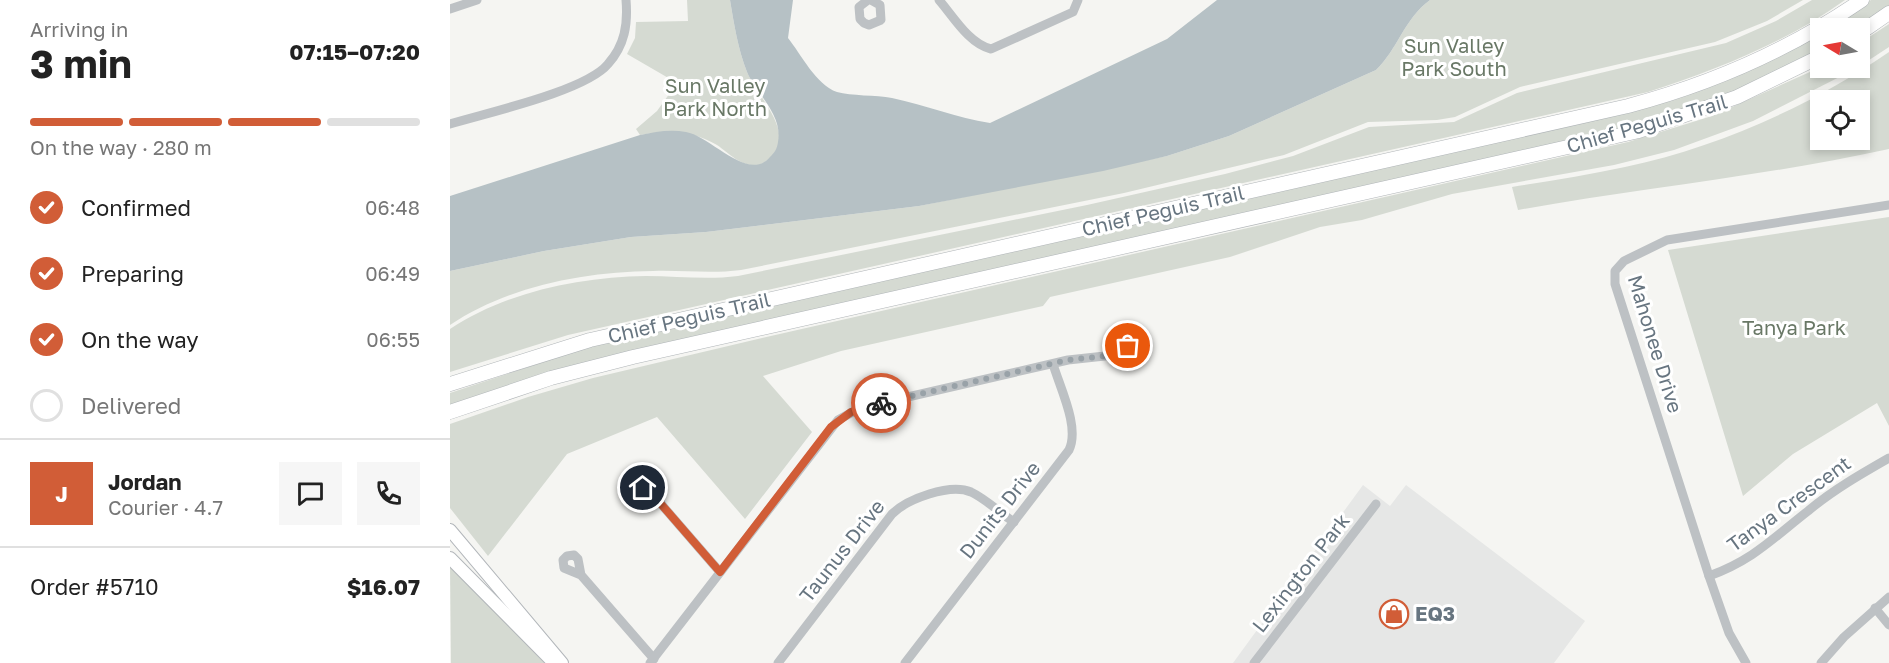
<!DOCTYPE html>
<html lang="en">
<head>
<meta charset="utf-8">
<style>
	:root { --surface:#fff; --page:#f6f6f6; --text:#222; --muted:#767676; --line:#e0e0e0; --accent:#d15d37 }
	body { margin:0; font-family:"Golos Text",sans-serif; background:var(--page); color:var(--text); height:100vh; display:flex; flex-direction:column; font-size:22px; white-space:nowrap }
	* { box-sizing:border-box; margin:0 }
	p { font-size:20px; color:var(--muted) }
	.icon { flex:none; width:33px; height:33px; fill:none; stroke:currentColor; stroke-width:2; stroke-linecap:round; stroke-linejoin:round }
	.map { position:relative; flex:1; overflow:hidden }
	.panel { display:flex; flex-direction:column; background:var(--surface); width:450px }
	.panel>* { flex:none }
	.needle { width:39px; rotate:280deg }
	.tools { position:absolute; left:1360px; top:18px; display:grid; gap:12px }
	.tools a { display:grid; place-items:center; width:60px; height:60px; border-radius:0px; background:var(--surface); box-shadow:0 3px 9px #0003; font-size:30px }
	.pin { position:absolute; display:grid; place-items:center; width:51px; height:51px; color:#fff; margin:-26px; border:3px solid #fff; border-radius:50%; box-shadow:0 2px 6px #0007 }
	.courier { position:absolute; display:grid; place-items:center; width:60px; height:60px; margin:-30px; border:4px solid #d15d37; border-radius:50%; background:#fff; color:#222; box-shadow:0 2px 8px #0007 }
	.summary em { font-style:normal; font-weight:700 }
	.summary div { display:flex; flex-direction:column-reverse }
	.summary { display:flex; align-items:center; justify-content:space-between; height:102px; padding:0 30px }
	h1 { font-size:39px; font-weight:700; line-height:45px }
	.bar { display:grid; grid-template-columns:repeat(4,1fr); gap:9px 6px; align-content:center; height:72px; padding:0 30px }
	.bar i { height:8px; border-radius:4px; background:var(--line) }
	.bar .on { background:var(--accent) }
	.bar p { grid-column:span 4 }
	.line { display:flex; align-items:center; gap:15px; padding:0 30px; border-top:2px solid var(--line) }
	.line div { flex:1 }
	.round { display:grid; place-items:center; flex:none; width:63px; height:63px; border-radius:0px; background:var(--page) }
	ol { padding:0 30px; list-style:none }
	li { display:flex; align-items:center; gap:18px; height:66px }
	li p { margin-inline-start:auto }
	li .icon { padding:6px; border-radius:50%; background:var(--accent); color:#fff; stroke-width:4 }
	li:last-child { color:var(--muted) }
	li i { width:33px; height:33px; border:3px solid var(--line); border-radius:50% }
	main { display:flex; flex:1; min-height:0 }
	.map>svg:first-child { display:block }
	.built { fill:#e6e7e6 }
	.green { fill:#d5dad2; fill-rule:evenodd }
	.water { fill:#b6c1c5 }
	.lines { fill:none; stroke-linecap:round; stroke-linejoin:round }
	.secondary-casing { stroke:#b2b6ba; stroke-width:14 }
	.primary-casing { stroke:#b0b5b8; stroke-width:15 }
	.minor { stroke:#bdc1c4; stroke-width:9 }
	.secondary { stroke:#fff; stroke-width:12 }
	.primary { stroke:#fff; stroke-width:14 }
	.done { stroke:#99a2a8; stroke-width:6; stroke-dasharray:0 10.8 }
	.route { stroke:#d15d37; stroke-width:8 }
	.labels { text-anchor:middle; stroke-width:6; stroke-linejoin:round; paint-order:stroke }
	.park-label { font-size:20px; fill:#697866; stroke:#fff }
	.street-label { font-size:20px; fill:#677580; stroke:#fff }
	.poi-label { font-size:20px; font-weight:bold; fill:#677580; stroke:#fff; text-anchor:start }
</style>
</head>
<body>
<main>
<section class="panel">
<div class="summary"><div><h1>3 min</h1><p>Arriving in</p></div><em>07:15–07:20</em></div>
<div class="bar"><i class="on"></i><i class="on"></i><i class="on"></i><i></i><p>On the way · 280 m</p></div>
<ol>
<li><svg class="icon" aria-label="check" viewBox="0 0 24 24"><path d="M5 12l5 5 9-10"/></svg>Confirmed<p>06:48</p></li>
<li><svg class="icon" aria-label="check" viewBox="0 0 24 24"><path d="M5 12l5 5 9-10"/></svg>Preparing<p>06:49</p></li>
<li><svg class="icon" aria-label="check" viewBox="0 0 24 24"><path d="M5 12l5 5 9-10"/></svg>On the way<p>06:55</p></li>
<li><i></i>Delivered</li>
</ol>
<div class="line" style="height:108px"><b class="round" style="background:var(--accent);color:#fff">J</b><div><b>Jordan</b><p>Courier · 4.7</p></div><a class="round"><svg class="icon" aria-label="chat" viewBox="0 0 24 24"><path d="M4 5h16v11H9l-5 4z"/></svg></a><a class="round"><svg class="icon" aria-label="phone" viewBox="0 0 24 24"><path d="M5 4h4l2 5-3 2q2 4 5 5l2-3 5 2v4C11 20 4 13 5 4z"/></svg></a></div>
<div class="line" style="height:78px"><div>Order #5710</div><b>$16.07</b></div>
</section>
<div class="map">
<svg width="1439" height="663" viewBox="0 0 1439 663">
	<rect width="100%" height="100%" fill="#f5f5f2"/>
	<!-- built -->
	<polygon class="built" points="913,485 940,506 956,485 1135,621 1104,663 783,663"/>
	<!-- green -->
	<g class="green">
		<path d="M237 0H280C284 24 288 49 297 72 310 102 356 141 308 166 289 165 281 155 267 145 241 130 219 130 190 135L186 129 207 111 227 83 177 54 185 38 186 22 238 21Z"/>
		<path d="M980 0H1353L1317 21 1265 42 1070 87 1005 117 987 120 918 122 834 155 770 170 674 193 291 270C261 274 233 270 203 271 133 272 59 286 0 325V271L94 251 181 237 256 232 469 206 717 156 779 136 926 70C948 49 954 19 980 0Z"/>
		<path d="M1362 0H1395C1337 42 1266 70 1198 92L118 335 0 372V329C56 292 129 277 196 276 227 276 257 280 288 276L637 205 775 174 843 156 919 127 1004 122 1067 93 1276 43 1326 21Z"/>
		<polygon points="1421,0 1439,0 1439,7 1407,28 1377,28"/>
		<polygon points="1439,24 1439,47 1410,66 1410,43"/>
		<polygon points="1371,32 1371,50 1310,82 1187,126 0,407 0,393 144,345 1174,113"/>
		<path d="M1439 52V149C1316 176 1192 188 1068 210L1062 187C1100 181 1138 175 1175 167 1268 147 1361 106 1439 52ZM1371 100H1410V140H1371Z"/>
		<polygon points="1371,67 1407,68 1303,121 1224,150 1164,165 1002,194 912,220 870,227 780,257 600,297 593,306 391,351 313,376 362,432 295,519 207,417 117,454 38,556 0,508 0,424 78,397 143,378 312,338 1178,142 1262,116"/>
		<polygon points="1439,217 1439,426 1427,403 1343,454 1293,496 1218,250"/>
		<polygon points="0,564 100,663 1,663"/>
	</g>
	<!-- water -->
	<path class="water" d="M280 0H343L338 38C351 54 366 85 387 92 401 96 426 95 442 98 476 105 507 118 540 123L717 39 767 0H980C954 19 948 49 926 70L779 136 717 156 653 171 469 206 256 232 181 237 94 251 0 271V196L190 135C205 132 220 129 236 132 261 136 298 183 320 157 325 152 327 149 328 142 333 114 306 94 297 72 288 49 284 24 280 0Z"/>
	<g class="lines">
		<!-- secondary casing -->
		<g class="secondary-casing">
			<g id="secondary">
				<polyline points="0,530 112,663"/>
				<polyline points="0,558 104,663"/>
			</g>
		</g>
		<!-- primary casing -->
		<g class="primary-casing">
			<g id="primary">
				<polyline points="1410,33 1439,13"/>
				<path d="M0 384 140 340 1178 106C1261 84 1341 49 1412 0"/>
				<polyline points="0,412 101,378 183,357 1189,131 1287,97 1371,56"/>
			</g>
		</g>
		<!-- minor -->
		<g class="minor">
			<polyline points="418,0 409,7 410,19 414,23 419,25 431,20 430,5 421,0"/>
			<path d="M489 0C503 16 519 44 541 49L623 12 628 0"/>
			<polyline points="0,9 27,0"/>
			<path d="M0 124C36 113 136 91 158 64 175 45 178 24 176 0"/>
			<polyline points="211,504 208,487 198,484 193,488 194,496 211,504 270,572"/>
			<polyline points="131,575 128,559 124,555 117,556 113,560 114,568 131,575 204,659"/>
			<path d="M1259 576C1303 560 1322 539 1358 511 1383 490 1411 474 1439 458"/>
			<polyline points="1425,608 1439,625"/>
			<polyline points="200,663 388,420 408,409 423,405 618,360 664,355 678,346 686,351 685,359 679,364 664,355"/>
			<path d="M328 663 442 514C457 499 500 483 521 492 536 499 550 513 564 522"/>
			<path d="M455 663 619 450C630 427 610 388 603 364"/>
			<polyline points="804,663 926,504"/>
			<polyline points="1296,663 1279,633 1259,576 1165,284 1165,271 1174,261 1217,240 1439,205"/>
			<polyline points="1371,663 1394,637 1439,597"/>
		</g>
		<!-- secondary -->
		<use href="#secondary" class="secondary"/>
		<!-- primary -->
		<use href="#primary" class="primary"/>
	</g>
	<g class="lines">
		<!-- done -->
		<polyline class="done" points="431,403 618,360 664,355 678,346"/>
		<!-- route -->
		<polyline class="route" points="193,488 194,496 211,504 270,572 381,427 401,412 431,403"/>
	</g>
	<!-- icons -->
	<defs>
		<g id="shop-ring" transform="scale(1.5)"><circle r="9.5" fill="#fff" stroke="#d15d37" stroke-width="1.5"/><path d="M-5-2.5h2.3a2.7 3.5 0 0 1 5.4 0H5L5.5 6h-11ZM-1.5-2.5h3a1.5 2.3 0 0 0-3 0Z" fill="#d15d37"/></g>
	</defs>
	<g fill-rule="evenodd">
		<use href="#shop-ring" x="944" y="614"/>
	</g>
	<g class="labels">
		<!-- park labels -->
		<g class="park-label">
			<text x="1004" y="53">Sun Valley<tspan x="1004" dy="23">Park South</tspan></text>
			<text x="265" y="93">Sun Valley<tspan x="265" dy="23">Park North</tspan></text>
			<text x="1344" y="335">Tanya Park</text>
		</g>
		<!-- street labels -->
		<g class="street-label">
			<text transform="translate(1197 124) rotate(-16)" y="7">Chief Peguis Trail</text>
			<text transform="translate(713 211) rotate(-13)" y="7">Chief Peguis Trail</text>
			<text transform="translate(239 318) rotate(-13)" y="7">Chief Peguis Trail</text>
			<text transform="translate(1205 344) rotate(73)" y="7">Mahonee Drive</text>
			<text transform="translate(1339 504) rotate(-36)" y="7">Tanya Crescent</text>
			<text transform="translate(550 510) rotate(-52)" y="7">Dunits Drive</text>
			<text transform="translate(392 551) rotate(-52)" y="7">Taunus Drive</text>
			<text transform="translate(851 573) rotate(-52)" y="7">Lexington Park</text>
		</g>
		<!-- poi labels -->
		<g class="poi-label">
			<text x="965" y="621">EQ3</text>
		</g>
	</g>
</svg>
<div class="tools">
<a><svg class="needle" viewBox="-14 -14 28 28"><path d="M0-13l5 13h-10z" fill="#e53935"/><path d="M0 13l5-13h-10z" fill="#767676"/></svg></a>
<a><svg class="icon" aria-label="locate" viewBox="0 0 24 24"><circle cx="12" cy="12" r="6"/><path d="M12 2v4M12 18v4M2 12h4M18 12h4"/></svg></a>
</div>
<div class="pin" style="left:678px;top:346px;background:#ea580c"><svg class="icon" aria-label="bag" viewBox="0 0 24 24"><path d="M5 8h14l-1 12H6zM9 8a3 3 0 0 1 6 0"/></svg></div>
<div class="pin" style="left:193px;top:488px;background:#1f2937"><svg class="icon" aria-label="home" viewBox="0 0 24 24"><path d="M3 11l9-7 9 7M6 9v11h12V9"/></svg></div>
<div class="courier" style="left:431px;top:403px"><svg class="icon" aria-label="bike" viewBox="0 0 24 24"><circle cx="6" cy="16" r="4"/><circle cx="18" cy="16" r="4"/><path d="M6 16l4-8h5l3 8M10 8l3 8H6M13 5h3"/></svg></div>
</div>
</main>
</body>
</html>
